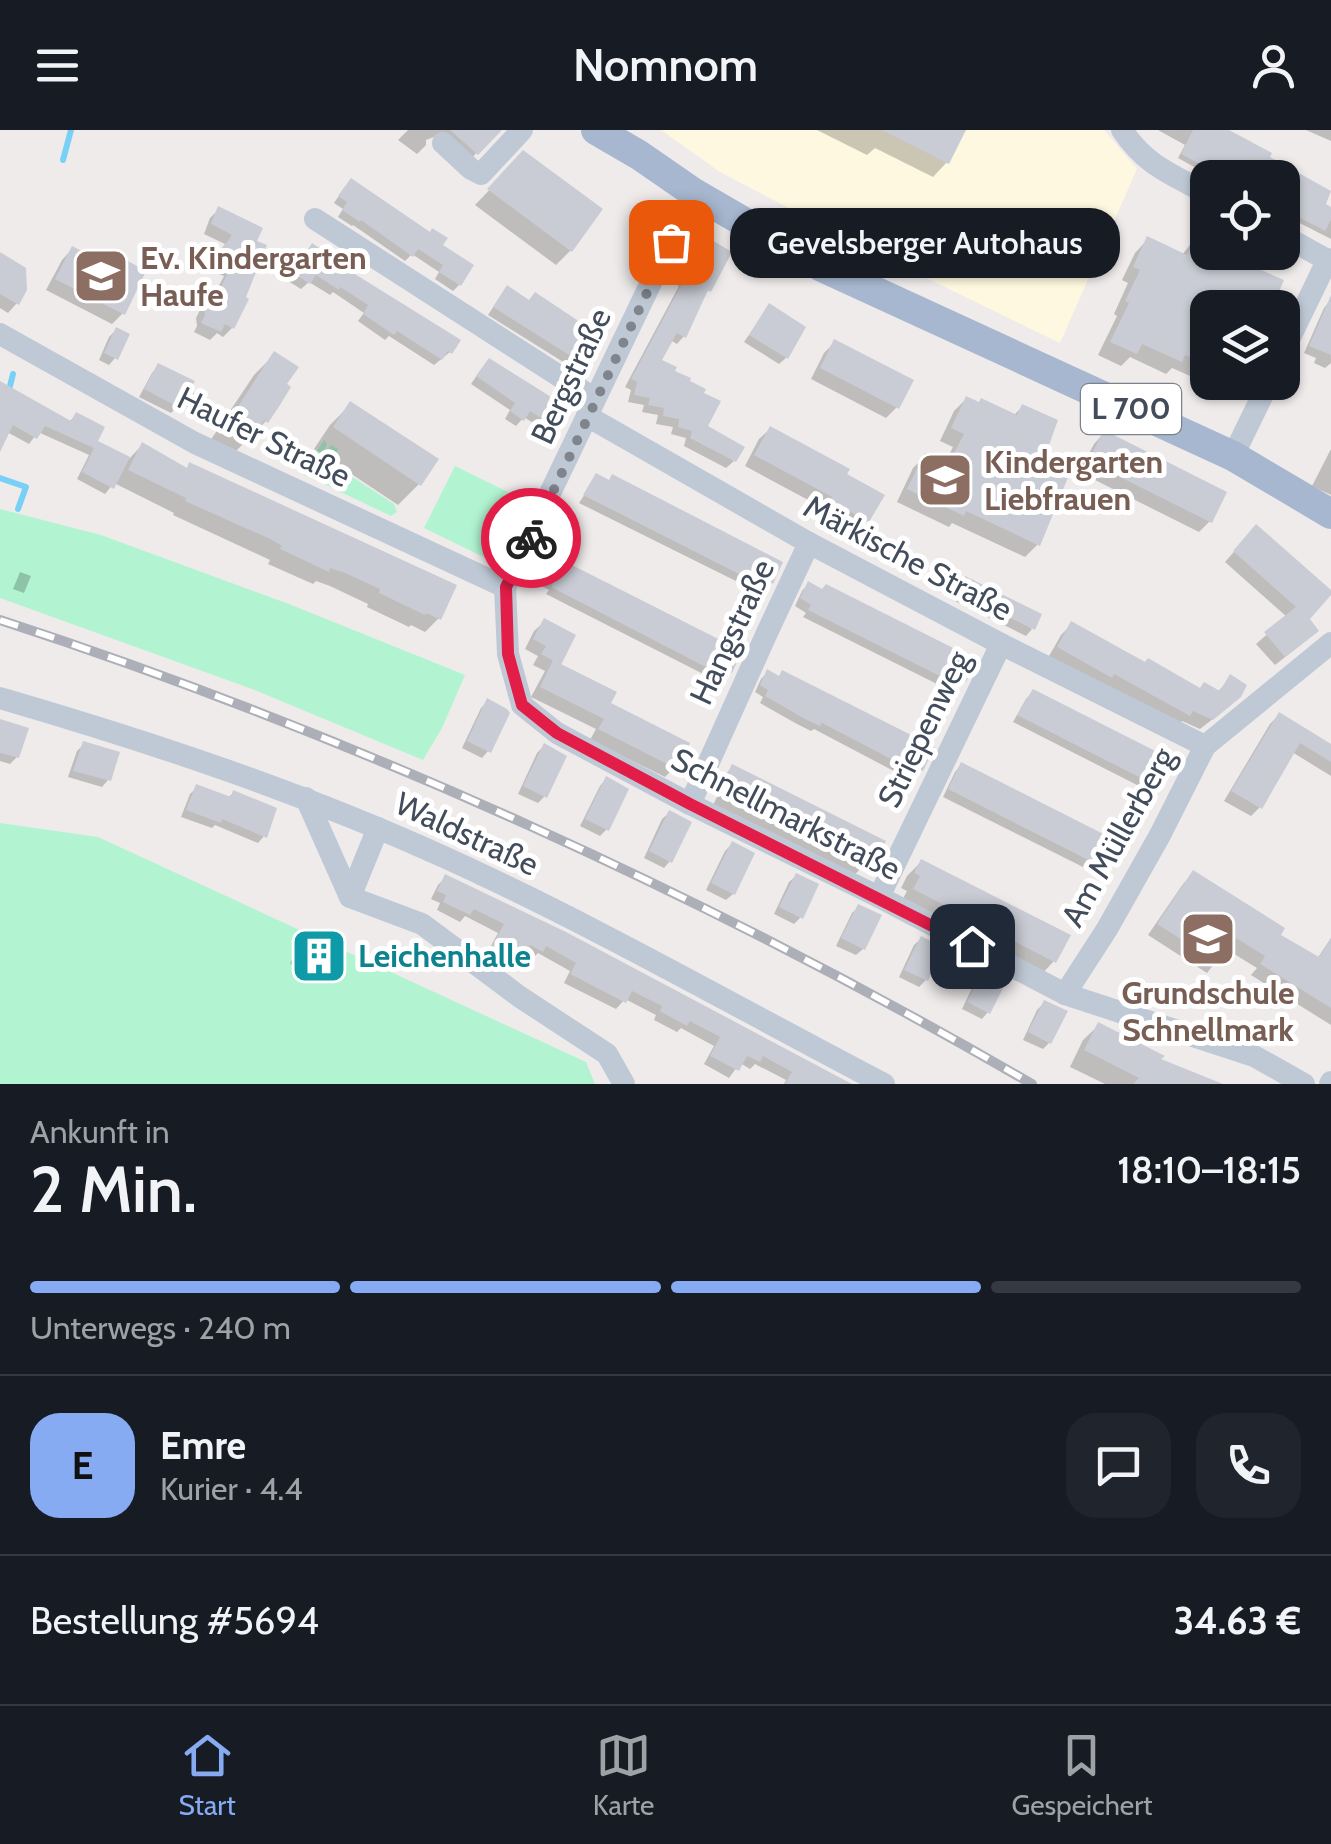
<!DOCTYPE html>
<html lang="de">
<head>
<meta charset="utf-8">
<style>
	:root { --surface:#171b24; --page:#20242c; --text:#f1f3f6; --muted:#9ea1a6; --line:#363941; --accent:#86abf3 }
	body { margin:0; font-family:Cabin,sans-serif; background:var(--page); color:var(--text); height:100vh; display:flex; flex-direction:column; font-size:38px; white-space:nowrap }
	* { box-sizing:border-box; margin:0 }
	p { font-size:32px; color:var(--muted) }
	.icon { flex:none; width:55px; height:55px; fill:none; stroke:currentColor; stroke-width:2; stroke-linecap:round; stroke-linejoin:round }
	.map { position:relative; height:954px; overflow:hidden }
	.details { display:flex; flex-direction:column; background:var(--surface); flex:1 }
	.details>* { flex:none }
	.buttons { position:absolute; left:1190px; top:30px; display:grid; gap:20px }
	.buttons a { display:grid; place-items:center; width:110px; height:110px; border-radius:20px; background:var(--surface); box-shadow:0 2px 8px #0004; font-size:50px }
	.pin { position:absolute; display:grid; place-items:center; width:85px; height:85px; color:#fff; margin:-42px; border-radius:20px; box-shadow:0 5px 15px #0006 }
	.courier { position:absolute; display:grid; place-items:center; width:100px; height:100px; margin:-50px; border:8px solid #e11d48; border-radius:50%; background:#fff; color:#222; box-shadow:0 2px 12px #0007 }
	.bubble { position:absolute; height:70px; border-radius:30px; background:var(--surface); box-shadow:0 2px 8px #0004; font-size:32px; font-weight:600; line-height:70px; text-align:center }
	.headline em { font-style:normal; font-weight:600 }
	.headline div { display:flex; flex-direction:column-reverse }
	.headline { display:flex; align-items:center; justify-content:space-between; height:170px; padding:0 30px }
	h1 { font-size:65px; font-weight:600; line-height:75px }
	.bar { display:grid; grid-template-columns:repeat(4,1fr); gap:15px 10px; align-content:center; height:120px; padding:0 30px }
	.bar i { height:12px; border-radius:8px; background:var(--line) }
	.bar .selected { background:var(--accent) }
	.bar p { grid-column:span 4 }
	.line { display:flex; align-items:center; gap:25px; padding:0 30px; border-top:2px solid var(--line) }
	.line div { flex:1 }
	.round { display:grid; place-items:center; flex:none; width:105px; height:105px; border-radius:30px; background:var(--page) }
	header { display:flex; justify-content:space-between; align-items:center; height:130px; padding:0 30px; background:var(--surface); font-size:45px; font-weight:600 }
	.tab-bar { display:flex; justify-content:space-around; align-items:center; height:140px; border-top:2px solid var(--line); background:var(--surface); font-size:28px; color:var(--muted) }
	.tab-bar a { display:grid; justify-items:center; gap:5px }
	.tab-bar .selected { color:var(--accent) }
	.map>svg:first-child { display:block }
	.commercial { fill:#fef8e0 }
	.green { fill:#b2f4d2 }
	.shadow { fill:#0003 }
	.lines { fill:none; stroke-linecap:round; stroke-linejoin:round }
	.stream { stroke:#79d0f6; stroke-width:6 }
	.building { fill:#c9ccd4 }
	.minor { stroke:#bfc9d5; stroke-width:22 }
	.major { stroke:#a7b7cf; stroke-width:30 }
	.rail-casing { stroke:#acafb7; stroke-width:10 }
	.rail { stroke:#fff; stroke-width:6; stroke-dasharray:19; stroke-linecap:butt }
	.done { stroke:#7f848d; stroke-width:10; stroke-dasharray:0 18 }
	.route { stroke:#e11d48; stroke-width:12 }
	.labels { text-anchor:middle; stroke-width:10; stroke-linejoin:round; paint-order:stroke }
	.shield { fill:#fff; stroke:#7b828c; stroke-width:2.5 }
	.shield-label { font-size:30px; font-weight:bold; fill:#424c5b }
	.education-label { font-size:32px; font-weight:bold; fill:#785e54; stroke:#fff; text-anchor:start }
	.street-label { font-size:32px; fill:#424c5b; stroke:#fff }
	.culture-label { font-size:32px; font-weight:bold; fill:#0d838f; stroke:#fff; text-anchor:start }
</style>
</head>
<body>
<header><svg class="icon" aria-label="menu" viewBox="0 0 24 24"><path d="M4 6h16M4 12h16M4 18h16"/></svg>Nomnom<svg class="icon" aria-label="person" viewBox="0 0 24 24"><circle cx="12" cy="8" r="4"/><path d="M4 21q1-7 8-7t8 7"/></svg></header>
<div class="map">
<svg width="1331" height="954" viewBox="0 0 1331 954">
	<rect width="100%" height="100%" fill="#efebeb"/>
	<!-- commercial -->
	<polygon class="commercial" points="661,0 1104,0 1137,39 1060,213 887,129 720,42"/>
	<!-- green -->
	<g class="green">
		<polygon points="324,310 327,314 325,319 328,320 331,315 338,319 335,325 338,327 322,353 302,344"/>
		<polygon points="455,336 526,371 496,433 424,398"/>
		<polygon points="337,337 394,374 397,382 391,386 326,355"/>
		<polygon points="0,379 101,405 289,474 465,545 442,598 423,630 252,559 0,468"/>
		<polygon points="0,693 98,707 586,932 595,954 0,954"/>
	</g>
	<!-- shadow -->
	<g class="shadow">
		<polygon points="408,0 498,0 467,33 434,7 426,10 426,15 417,24 398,10"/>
		<polygon points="817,0 963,0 947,32 933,47 875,18 867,25"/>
		<polygon points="1158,0 1223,0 1266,29 1331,79 1331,109 1282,84 1282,48 1214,48 1178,28 1185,15"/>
		<polygon points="1306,0 1331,0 1331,11"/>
		<polygon points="524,24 600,80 570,121 556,135 475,75"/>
		<polygon points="345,57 471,136 459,155 453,161 435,149 439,142 412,124 405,131 353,95 352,96 338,87 343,79 334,73"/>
		<polygon points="219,79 254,112 232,198 223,207 217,203 210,210 194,202 197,196 196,188 201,178 213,167 224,146 207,139 225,114 204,104 210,88"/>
		<polygon points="698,105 709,160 703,166 684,206 677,214 670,210 658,231 672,242 705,297 734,331 726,338 684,316 686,308 671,304 673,297 656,294 658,285 642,282 644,275 628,272 631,260 625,257 679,156 671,151 691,112"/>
		<polygon points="1197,106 1208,122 1271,174 1268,178 1208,178 1208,251 1206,253 1172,238 1166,244 1130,227 1121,236 1098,225 1117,186 1114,184 1128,153 1122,150 1135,123 1148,109 1182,125"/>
		<polygon points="72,119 119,143 128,134 123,183 112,194 46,160 62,130"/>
		<polygon points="306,123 346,142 450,222 434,235 389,206 385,210 358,191 364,183 333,162 330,165 309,152 301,159 288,151"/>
		<polygon points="0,125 17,173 8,183 0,178"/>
		<polygon points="501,165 575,228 568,235 488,185"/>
		<polygon points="1330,171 1331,233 1325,238 1314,233 1316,228 1304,223 1324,178"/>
		<polygon points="769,176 786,228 779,234 744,212"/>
		<polygon points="116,200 115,228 109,235 99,230 109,207"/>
		<polygon points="834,213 897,277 886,288 811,249 824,223"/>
		<polygon points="275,224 284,255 266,291 230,327 208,314 254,245"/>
		<polygon points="159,236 193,265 180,283 174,280 171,283 139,267 152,243"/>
		<polygon points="482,238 560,276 542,299 524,287 516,296 505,289 510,280 471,254"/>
		<polygon points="0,253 69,292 76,285 94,312 129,329 142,315 439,488 425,502 411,495 409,497 367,477 368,474 330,456 316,451 313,454 268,434 270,430 173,385 174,383 114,353 105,364 77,349 89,325 38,302 29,314 7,302 0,308"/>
		<polygon points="966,269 1013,286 1022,277 1040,333 1038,414 1025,427 952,393 949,397 897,372 913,338 925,326 944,335 953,317 940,311 954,281"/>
		<polygon points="351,274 419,354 398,375 314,319 330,295"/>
		<polygon points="770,299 843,345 867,391 857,402 821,382 823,378 745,336 759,309"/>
		<polygon points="1104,303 1210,391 1199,402 1079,342 1094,314"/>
		<polygon points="1331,319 1331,365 1312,356"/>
		<polygon points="597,346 771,452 760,463 579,373"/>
		<polygon points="1247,407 1306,489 1307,510 1275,535 1256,514 1287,487 1225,432"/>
		<polygon points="552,433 730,542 724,548 719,546 715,550 546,464 549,460 538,454"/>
		<polygon points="20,442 31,446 24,463 13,459"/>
		<polygon points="965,449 1032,499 1026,506 951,469 958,455"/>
		<polygon points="808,454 964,551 951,561 803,487 806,483 795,476 802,461"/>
		<polygon points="544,492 559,533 675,637 665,647 590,610 596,599 531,567 545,541 533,535 538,526 525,519 534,501"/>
		<polygon points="1072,494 1200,561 1217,563 1230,548 1227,578 1200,599 1182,591 1178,595 1048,528 1061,505"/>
		<polygon points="768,542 921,640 914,647 910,645 907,648 814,599 811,601 797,594 760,573 763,567 755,562 761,549"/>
		<polygon points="1033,562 1161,650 1154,657 1148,654 1143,658 1013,592 1026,569"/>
		<polygon points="488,571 488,621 482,628 462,618 481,578"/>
		<polygon points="1279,585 1331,617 1331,646 1292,622 1260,677 1251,686 1224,671 1270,594"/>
		<polygon points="0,591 17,627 10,634 0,631"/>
		<polygon points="84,614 108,650 102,657 68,647 77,621"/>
		<polygon points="544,616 544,667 538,673 518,664 537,623"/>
		<polygon points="961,635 1114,736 1108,743 1102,740 1097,744 943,667 955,642"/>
		<polygon points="733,637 877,723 850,749 711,679 718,665 713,663 718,651"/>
		<polygon points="606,649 607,699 600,706 580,696 600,656"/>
		<polygon points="197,657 228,668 233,663 264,706 258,713 215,695 212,698 181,687 190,664"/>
		<polygon points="669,683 670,731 664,738 644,728 662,689"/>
		<polygon points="732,714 733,764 726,770 706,760 725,721"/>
		<polygon points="921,732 1054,831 1040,846 900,774 907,761 901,758 907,746"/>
		<polygon points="1193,744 1277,805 1317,829 1331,808 1331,895 1251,845 1257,838 1226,819 1207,843 1148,805 1183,754"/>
		<polygon points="796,746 801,787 794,794 774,784 789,752"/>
		<polygon points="446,747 847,954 784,954 786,950 755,934 750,939 740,933 729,948 704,934 714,916 681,898 677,902 654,890 656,885 625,869 616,879 564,853 570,841 538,823 533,828 523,823 512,837 486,825 498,803 465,786 460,792 437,780 440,773 431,769 438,755"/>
		<polygon points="859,777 863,819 856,825 836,816 852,783"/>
		<polygon points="921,809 926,850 919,857 899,847 914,815"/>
		<polygon points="303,813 334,841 328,848 290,834 296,819"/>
		<polygon points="983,841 988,882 982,889 962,879 977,848"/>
		<polygon points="1044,873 1049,913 1043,919 1023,910 1037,880"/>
		<polygon points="1099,895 1157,930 1219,954 1105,954 1070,937 1083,910"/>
	</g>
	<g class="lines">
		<!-- stream -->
		<g class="stream">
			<polyline points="63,30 71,0"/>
			<polyline points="0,270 10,256 13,244"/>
			<polyline points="0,348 26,357 18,379"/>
		</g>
	</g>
	<!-- building -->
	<g class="building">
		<polygon points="450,0 502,0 478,25"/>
		<polygon points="882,0 966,0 949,34"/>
		<polygon points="1193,0 1229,0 1272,23 1270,27 1331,61 1326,74 1331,77 1331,90 1325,101 1282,78 1282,48 1226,48 1181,24"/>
		<polygon points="523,20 603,79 572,122 487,59"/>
		<polygon points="351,48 430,102 432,98 448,108 443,115 474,135 461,156 439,142 443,135 418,119 413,127 361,90 360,92 342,80 347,72 338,66"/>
		<polygon points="218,76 263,98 257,111 267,115 246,167 249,169 234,199 225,194 221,202 201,193 205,185 204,177 210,166 218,163 231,136 214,130 232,105 211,94"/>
		<polygon points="1208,82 1208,122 1220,122 1284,150 1273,176 1255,167 1250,178 1208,178 1208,235 1185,225 1182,232 1142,214 1137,224 1110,212 1129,173 1125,171 1140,140 1133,137 1147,106 1187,125"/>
		<polygon points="698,102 732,122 711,162 708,160 686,208 677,203 662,230 677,237 675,241 691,248 690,251 706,259 704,263 721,271 708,296 745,317 736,332 690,308 692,301 678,297 679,289 663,286 664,278 648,275 650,268 634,265 637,252 631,249 685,148 677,143"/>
		<polygon points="312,113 351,139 350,141 461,210 452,224 448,221 442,230 397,201 394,205 363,184 368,175 340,157 339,160 316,145 310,154 293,143"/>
		<polygon points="72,116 122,142 128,131 146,141 125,185 55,149"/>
		<polygon points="0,122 26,138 27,160 19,175 0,164"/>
		<polygon points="507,155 529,170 535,162 595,202 577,230 493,177"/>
		<polygon points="1331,165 1331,225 1309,216"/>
		<polygon points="769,173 806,197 788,229 749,205"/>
		<polygon points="116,197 130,204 118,230 104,223"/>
		<polygon points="834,209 914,250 899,279 820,238"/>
		<polygon points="274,221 299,237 287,254 291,257 280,275 268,293 264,290 253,308 228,292"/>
		<polygon points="489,228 564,275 551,294 530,281 524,291 510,281 515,273 476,246"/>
		<polygon points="158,233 195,251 189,260 196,264 189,278 182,274 180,278 144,259"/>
		<polygon points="0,251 71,291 76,282 105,297 98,311 130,327 114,359 82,342 94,318 45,296 37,309 13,295 0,322"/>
		<polygon points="966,266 979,272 981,268 1017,285 1022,274 1058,290 1043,332 1069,345 1040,416 966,381 964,386 907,359 925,323 948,334 964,304 951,298"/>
		<polygon points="350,271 439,329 421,356 333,297"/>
		<polygon points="770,296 850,339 847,344 885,365 869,392 830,371 832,367 754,325"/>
		<polygon points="1104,300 1227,362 1212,393 1088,331"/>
		<polygon points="142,312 187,338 189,332 457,455 441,490 426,483 425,485 379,463 380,459 345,443 330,438 329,442 280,419 282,416 270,409 185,371 186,368 128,340"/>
		<polygon points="596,343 609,350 612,344 783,432 773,454 771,452 768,457 745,447 583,365"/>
		<polygon points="1256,394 1331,460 1331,465 1310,489 1319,501 1285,527 1264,502 1296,477 1233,421"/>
		<polygon points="552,430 566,438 568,433 742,521 732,543 726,540 724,545 700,534 551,457 554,452 542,446"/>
		<polygon points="965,446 1042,484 1035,500 956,462"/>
		<polygon points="808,451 822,459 826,454 977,530 966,552 962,550 960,556 808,480 811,475 800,468"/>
		<polygon points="544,488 576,505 561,535 541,524 546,516 533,509"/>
		<polygon points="1071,491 1145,532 1148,528 1200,558 1204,552 1220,561 1230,544 1247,555 1241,567 1213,590 1193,581 1190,586 1114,544 1112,548 1057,517"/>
		<polygon points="553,530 617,562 611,573 690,613 677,639 598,599 604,589 540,557"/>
		<polygon points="767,539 779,546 782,540 935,617 923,641 918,639 916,642 822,593 820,596 805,589 765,566 768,560 760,555"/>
		<polygon points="1033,559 1173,630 1163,652 1155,647 1152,653 1129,642 1017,585"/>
		<polygon points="487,568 507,579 510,583 491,623 467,611"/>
		<polygon points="1279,582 1331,614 1331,632 1300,613 1262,679 1231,661"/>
		<polygon points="0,589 29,598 19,628 0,623"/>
		<polygon points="83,611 120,622 111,651 73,641"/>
		<polygon points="544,613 567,626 547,668 523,656"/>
		<polygon points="961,632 1127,716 1116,738 1109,733 1106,739 948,659"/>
		<polygon points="732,634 886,711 879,725 874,722 867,736 724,664 731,650 725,648"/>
		<polygon points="606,646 629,659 609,701 585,689"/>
		<polygon points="196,654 231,667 233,660 277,678 267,708 222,689 221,693 186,680"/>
		<polygon points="669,680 692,692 672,733 649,721"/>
		<polygon points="732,711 755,723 735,765 711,753"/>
		<polygon points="921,729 1071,805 1056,833 913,759 920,746 914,743"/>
		<polygon points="1193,740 1285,798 1281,805 1319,827 1331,809 1331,878 1260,834 1265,826 1236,808 1220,834 1157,794"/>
		<polygon points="796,743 819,754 803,789 779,777"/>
		<polygon points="445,744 566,802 852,954 785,954 792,942 763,926 760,932 747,926 739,941 710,926 720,907 690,891 687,896 660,881 662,876 632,861 626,873 570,844 576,833 546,816 543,822 530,815 521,831 492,816 504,794 474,779 470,785 443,772 446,765 437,761"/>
		<polygon points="858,774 882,785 865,820 841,808"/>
		<polygon points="921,806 944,818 928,851 904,840"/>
		<polygon points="302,810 343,826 336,843 295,827"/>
		<polygon points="983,838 1007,850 990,884 967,872"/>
		<polygon points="1044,870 1068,881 1051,914 1028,902"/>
		<polygon points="1098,892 1165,926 1161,929 1223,954 1133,954 1139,948 1084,920"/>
	</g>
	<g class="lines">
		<!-- minor -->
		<g class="minor">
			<path d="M1122 0C1146 36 1171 44 1208 64"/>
			<polyline points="443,13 471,39 481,44 522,0"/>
			<polyline points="315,89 595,269"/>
			<polyline points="1282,105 1331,132"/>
			<polyline points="0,204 195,313 505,457"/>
			<polyline points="1282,224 1328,129"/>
			<polyline points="587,286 809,413 1001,514 1205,616"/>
			<polyline points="1233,326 1269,252"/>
			<polyline points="505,457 508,524 522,575 557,603 690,674 879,767 1065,864 1254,926 1304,954"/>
			<polyline points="505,457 694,63"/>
			<path d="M0 568C151 612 301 662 444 727 594 795 738 878 884 954"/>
			<polyline points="306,668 350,767 422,794 520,867 607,924 624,954"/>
			<polyline points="690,674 766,505 809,413"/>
			<polyline points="350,767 378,698"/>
			<polyline points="879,767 1001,514"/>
			<polyline points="1065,864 1107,799 1160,705 1205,616 1331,513"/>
			<polyline points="1330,954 1331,952"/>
		</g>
		<!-- major -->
		<polyline class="major" points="596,0 639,25 694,63 820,136 1233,326 1331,384"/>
		<!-- rail casing -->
		<g class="rail-casing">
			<path id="rail" d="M0 490C356 606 708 766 1032 954"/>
		</g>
		<!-- rail -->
		<use href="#rail" class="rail"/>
	</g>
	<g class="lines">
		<!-- done -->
		<polyline class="done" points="531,408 671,112"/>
		<!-- route -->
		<polyline class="route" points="531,408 506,457 508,524 522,575 557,603 690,674 972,816"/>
	</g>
	<!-- icons -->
	<defs>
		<g id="school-square" transform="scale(2.875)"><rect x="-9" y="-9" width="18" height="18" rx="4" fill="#8d6e63" stroke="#fff"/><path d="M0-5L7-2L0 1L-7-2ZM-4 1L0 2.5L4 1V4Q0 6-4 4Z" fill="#fff"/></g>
		<g id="building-square" transform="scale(2.875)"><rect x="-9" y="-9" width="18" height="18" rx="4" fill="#0f9aa8" stroke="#fff"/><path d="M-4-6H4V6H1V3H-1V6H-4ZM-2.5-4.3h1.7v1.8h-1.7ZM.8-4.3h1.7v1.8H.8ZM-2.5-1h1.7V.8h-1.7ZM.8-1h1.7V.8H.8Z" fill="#fff"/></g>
	</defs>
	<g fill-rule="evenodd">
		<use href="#school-square" x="101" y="146"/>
		<use href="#school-square" x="945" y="350"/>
		<use href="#school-square" x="1208" y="809"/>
		<use href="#building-square" x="319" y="826"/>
	</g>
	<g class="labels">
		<!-- shield labels -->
		<rect class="shield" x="1081" y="254" width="100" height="50" rx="8"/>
		<g class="shield-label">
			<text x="1131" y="289">L 700</text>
		</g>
		<!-- education labels -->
		<g class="education-label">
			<text x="140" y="139">Ev. Kindergarten<tspan x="140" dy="37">Haufe</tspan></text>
			<text x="984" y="343">Kindergarten<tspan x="984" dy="37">Liebfrauen</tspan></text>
			<text x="1208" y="874" text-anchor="middle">Grundschule<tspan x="1208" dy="37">Schnellmark</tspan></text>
		</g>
		<!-- street labels -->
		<g class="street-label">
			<text transform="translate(571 246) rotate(-65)" y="11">Bergstraße</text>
			<text transform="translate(264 307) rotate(26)" y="11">Haufer Straße</text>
			<text transform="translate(908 428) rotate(28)" y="11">Märkische Straße</text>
			<text transform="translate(732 502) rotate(-65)" y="11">Hangstraße</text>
			<text transform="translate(924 599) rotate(-64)" y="11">Striepenweg</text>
			<text transform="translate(786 684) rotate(27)" y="11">Schnellmarkstraße</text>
			<text transform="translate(467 704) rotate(25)" y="11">Waldstraße</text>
			<text transform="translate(1118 707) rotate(-61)" y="11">Am Müllerberg</text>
		</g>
		<!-- culture labels -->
		<g class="culture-label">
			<text x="358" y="837">Leichenhalle</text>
		</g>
	</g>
</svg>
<div class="buttons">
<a><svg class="icon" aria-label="locate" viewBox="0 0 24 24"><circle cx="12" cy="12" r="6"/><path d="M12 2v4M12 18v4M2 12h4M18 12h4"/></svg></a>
<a><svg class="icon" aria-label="layers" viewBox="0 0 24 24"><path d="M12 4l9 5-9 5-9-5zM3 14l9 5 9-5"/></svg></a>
</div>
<div class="pin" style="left:671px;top:112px;background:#ea580c"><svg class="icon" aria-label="bag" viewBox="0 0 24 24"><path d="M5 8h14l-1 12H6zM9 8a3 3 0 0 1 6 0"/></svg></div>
<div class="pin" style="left:972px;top:816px;background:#1f2937"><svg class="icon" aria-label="home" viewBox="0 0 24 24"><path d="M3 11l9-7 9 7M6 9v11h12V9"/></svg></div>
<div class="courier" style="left:531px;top:408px"><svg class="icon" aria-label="bike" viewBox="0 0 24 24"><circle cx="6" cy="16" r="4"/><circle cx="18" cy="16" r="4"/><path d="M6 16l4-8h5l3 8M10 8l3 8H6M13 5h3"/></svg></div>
<div class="bubble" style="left:730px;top:78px;width:390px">Gevelsberger Autohaus</div>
</div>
<section class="details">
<div class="headline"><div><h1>2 Min.</h1><p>Ankunft in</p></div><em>18:10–18:15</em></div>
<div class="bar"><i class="selected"></i><i class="selected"></i><i class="selected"></i><i></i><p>Unterwegs · 240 m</p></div>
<div class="line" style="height:180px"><b class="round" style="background:var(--accent);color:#111">E</b><div><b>Emre</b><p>Kurier · 4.4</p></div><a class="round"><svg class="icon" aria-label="chat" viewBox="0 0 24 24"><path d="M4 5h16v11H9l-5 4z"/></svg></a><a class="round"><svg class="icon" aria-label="phone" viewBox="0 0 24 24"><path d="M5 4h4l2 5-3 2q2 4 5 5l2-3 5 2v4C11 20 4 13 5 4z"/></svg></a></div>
<div class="line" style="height:130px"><div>Bestellung #5694</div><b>34.63 €</b></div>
</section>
<nav class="tab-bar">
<a class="selected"><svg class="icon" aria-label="home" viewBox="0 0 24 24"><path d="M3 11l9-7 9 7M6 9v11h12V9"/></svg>Start</a>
<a><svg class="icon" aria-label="map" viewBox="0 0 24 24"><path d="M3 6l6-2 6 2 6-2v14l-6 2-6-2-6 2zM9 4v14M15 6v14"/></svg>Karte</a>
<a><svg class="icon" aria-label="saved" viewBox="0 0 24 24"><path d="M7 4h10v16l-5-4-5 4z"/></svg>Gespeichert</a>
</nav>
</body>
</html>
